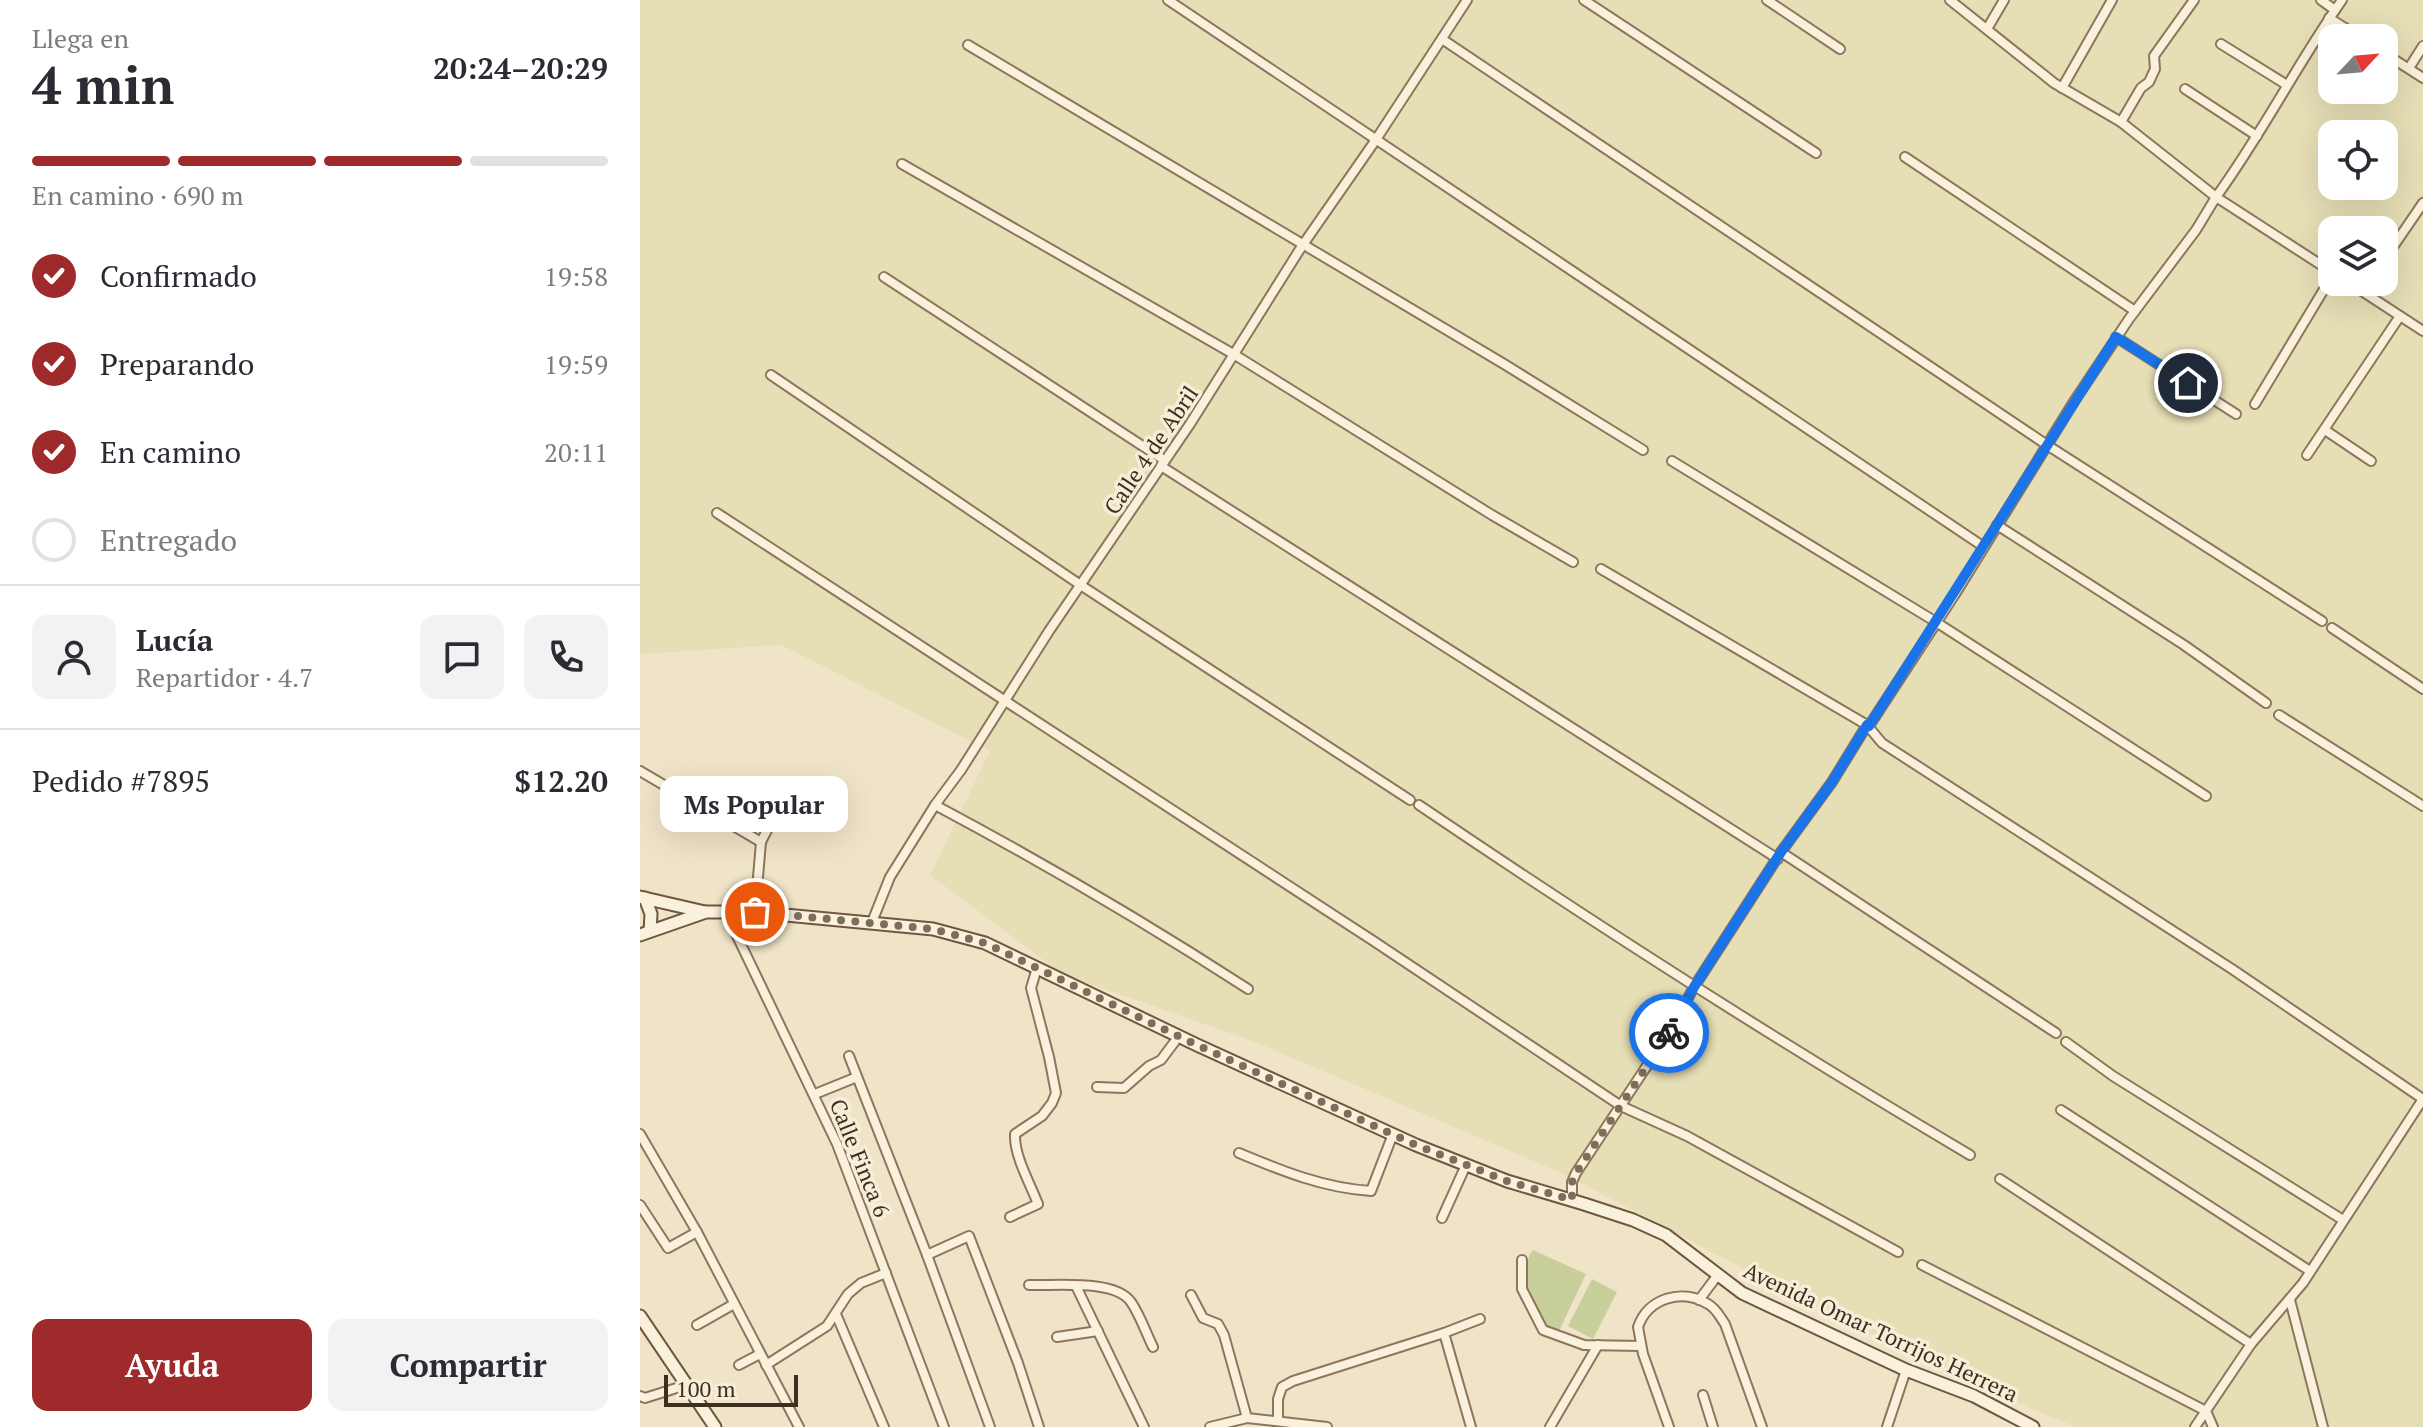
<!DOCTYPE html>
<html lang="es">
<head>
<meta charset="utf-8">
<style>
	:root { --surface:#fff; --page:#f2f2f3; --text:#2b2b33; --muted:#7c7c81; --line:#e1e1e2; --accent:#9e2a2b }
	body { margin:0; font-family:"PT Serif",serif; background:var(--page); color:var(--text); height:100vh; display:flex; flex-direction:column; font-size:30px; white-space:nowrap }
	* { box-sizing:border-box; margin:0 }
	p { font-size:26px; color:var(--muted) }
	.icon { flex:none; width:44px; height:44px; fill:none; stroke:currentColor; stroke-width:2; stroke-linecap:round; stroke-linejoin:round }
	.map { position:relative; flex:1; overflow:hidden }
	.sheet { display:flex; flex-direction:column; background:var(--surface); width:640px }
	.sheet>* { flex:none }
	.needle { width:52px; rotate:64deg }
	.buttons { position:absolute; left:1678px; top:24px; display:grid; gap:16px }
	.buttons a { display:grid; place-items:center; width:80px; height:80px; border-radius:16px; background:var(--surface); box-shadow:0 8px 32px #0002; font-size:40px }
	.scale { position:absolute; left:24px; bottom:20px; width:134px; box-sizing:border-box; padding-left:8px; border:4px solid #3d2e20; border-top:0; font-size:22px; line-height:28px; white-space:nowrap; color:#3d2e20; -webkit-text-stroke:6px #f7eed8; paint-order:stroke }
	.pin { position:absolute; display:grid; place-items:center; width:68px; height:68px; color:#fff; margin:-34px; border:4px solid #fff; border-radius:50%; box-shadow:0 2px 8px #0007 }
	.courier { position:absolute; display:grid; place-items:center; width:80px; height:80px; margin:-40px; border:6px solid #1a73e8; border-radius:50%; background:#fff; color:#222; box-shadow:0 2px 10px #0007 }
	.bubble { position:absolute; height:56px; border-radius:16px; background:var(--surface); box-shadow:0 8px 32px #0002; font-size:26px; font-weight:800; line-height:56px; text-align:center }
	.headline em { font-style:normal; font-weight:800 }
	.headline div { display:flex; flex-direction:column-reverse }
	.headline { display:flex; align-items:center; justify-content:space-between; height:136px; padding:0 32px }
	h1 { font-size:52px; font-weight:800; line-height:60px }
	.bar { display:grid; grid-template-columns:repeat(4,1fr); gap:12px 8px; align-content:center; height:96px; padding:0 32px }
	.bar i { height:10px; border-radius:6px; background:var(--line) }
	.bar .selected { background:var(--accent) }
	.bar p { grid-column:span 4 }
	.line { display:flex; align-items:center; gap:20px; padding:0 32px; border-top:2px solid var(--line) }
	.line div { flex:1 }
	.round { display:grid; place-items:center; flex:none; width:84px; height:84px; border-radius:16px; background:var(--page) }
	ol { padding:0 32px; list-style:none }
	li { display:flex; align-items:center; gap:24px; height:88px }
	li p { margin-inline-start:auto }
	li .icon { padding:8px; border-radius:50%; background:var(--accent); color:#fff; stroke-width:4 }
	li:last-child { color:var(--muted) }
	li i { width:44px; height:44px; border:4px solid var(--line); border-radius:50% }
	.button { display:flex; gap:16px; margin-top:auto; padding:16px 32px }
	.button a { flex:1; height:92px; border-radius:16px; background:var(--accent); color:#fff; font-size:32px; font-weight:800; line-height:92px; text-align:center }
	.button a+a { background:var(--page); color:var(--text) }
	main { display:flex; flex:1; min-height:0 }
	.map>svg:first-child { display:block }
	.farmland { fill:#e6deb5; fill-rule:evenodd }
	.green { fill:#c9cf9b }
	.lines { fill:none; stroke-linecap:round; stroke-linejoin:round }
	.street-casing { stroke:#8d765c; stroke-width:12 }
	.secondary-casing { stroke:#6f573f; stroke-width:15 }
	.street { stroke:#faf1dc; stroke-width:8 }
	.secondary { stroke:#faf1dc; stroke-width:11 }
	.done { stroke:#7c6e5b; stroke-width:8; stroke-dasharray:0 14.4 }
	.route { stroke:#1a73e8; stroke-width:10 }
	.labels { text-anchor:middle; stroke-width:7; stroke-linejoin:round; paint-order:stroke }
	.street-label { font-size:22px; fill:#3d2e20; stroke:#f7eed8 }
</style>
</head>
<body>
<main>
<section class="sheet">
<div class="headline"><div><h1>4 min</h1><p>Llega en</p></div><em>20:24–20:29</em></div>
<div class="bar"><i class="selected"></i><i class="selected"></i><i class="selected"></i><i></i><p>En camino · 690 m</p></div>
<ol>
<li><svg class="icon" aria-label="check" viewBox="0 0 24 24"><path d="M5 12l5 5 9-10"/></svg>Confirmado<p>19:58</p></li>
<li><svg class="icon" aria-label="check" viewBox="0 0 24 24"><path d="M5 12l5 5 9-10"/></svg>Preparando<p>19:59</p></li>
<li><svg class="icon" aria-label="check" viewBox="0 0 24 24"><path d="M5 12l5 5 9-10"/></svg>En camino<p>20:11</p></li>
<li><i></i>Entregado</li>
</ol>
<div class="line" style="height:144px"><a class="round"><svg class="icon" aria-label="person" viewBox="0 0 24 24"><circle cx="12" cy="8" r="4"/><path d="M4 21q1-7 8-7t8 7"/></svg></a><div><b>Lucía</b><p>Repartidor · 4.7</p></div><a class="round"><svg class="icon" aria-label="chat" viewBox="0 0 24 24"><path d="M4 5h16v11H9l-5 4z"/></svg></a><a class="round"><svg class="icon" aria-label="phone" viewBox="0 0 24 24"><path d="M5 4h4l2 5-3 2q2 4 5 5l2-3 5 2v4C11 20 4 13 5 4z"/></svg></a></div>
<div class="line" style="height:104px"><div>Pedido #7895</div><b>$12.20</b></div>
<div class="button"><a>Ayuda</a><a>Compartir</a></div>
</section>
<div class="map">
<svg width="1783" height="1427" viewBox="0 0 1783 1427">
	<rect width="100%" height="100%" fill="#f0e4c8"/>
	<!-- farmland -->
	<path class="farmland" d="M0 0H1783V1427H1436L1392 1409 1168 1303 924 1174 615 1042 422 974 290 875 350 751 141 645 0 654ZM1692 38H1744V90H1692ZM1692 134H1744V186H1692ZM1692 230H1744V282H1692Z"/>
	<!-- green -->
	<g class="green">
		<path d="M893 1250 946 1274 919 1331C914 1329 907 1326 902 1322 887 1308 879 1267 893 1250Z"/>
		<polygon points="952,1279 977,1292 953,1339 928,1326"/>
	</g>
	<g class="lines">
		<!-- street casing -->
		<g class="street-casing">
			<g id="street">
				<path d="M528 0C799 184 1073 363 1344 547"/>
				<polyline points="944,0 1176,153"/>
				<polyline points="1127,0 1200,49"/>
				<path d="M1310 0 1414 83 1481 122 1576 197C1622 134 1657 64 1702 0"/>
				<polyline points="1681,0 1695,10"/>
				<polyline points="1689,18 1721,38"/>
				<polyline points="1347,29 1364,0"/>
				<polyline points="802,39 1407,445 1682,621"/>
				<polyline points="1581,44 1647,85"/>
				<polyline points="328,45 864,364 1003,450"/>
				<polyline points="1744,53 1783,78"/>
				<polyline points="1769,68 1783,46"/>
				<polyline points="1422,88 1472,0"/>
				<polyline points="1545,89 1617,136"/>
				<polyline points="1481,122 1501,88 1509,82 1515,69 1514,56 1554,0"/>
				<polyline points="1265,157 1495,311"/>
				<polyline points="262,164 595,355 852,515 933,562"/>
				<polyline points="1744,260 1783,203"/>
				<polyline points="244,277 524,460 521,466 1138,859"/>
				<polyline points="1708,282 1783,331"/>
				<polyline points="1476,337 1596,414"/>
				<polyline points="131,375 442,586 770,800"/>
				<polyline points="1615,404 1692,276"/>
				<polyline points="1685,430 1731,461"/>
				<polyline points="1667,455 1760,316"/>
				<polyline points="1032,461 1296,622 1566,796"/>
				<polyline points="77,513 735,942 981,1106 1047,1136 1258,1252"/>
				<polyline points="1357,525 1544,645 1626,703"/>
				<polyline points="961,569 1227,725 1242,743 1592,969 1783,1099"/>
				<polyline points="1692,628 1783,689"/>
				<polyline points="1639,715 1783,806"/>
				<polyline points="0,771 121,842"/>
				<path d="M295 805C402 862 506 923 608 989"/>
				<path d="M779 805C959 927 1142 1044 1330 1155"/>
				<polyline points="1141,852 1416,1033"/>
				<polyline points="85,911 197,1144 304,1427"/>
				<polyline points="115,912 121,842 143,799"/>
				<polyline points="232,922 250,877 295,805 321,770 409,631 550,424 662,246 735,141 827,0"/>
				<polyline points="1426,1042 1473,1076 1703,1220"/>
				<polyline points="209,1056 287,1255 350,1427"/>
				<polyline points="457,1087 484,1088 509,1066 521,1060 539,1036"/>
				<polyline points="175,1094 217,1077"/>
				<polyline points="1421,1110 1670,1271"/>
				<polyline points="0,1134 57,1232 159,1427"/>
				<path d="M599 1153C642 1171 684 1188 731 1191L753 1134"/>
				<polyline points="1360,1179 1611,1344"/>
				<polyline points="932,1200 932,1182 936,1173 1030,1031 1054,987 1141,852 1192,782 1227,725 1229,726 1315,594 1435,400 1489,319 1556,230 1576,197 1692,272"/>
				<polyline points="0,1205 28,1248 57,1232"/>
				<path d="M370 1217 398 1204C390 1183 374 1156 375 1134L402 1116 412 1103 416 1093 409 1057 391 988 397 968"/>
				<polyline points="802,1218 826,1165"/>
				<polyline points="287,1255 329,1236 378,1363 399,1427"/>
				<polyline points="882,1260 882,1289 903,1330 944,1345 1001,1346"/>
				<polyline points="1282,1265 1566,1411 1573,1427"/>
				<path d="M389 1285C416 1286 475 1279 491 1302 500 1315 506 1333 513 1347"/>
				<polyline points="436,1286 504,1427"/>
				<polyline points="551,1295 563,1318 578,1324 584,1335 607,1418"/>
				<polyline points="1059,1300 1077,1276"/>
				<polyline points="1650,1300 1683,1427"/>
				<polyline points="196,1314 244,1427"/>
				<polyline points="57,1325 94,1304"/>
				<polyline points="804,1333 831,1427"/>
				<polyline points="417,1337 458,1331"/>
				<polyline points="99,1365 120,1354"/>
				<polyline points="126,1365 187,1326 208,1294 221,1283 246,1273"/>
				<polyline points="1063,1395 1073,1427"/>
				<polyline points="0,1396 5,1398 46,1385"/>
				<polyline points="638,1420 638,1399 642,1387 653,1381 804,1333 840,1319"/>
				<polyline points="570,1427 607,1418 687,1427"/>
				<polyline points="910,1427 958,1345"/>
				<path d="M1029 1427 1003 1354 998 1327C1008 1298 1042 1288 1068 1304 1076 1308 1080 1317 1085 1324L1122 1427"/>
				<polyline points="1247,1427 1266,1370"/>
				<polyline points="1555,1427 1611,1344 1663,1283 1783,1099"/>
			</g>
		</g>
		<!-- secondary casing -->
		<g class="secondary-casing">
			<g id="secondary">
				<polyline points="0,897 65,912"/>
				<polyline points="5,898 11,914 10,931"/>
				<polyline points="0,935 66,912 115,912 293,929 345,943 557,1045 776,1145 867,1181 944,1204 993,1220 1026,1235 1102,1293 1266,1370 1334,1396 1393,1427"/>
				<polyline points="0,1316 75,1427"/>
			</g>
		</g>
		<!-- street -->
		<use href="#street" class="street"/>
		<!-- secondary -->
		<use href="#secondary" class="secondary"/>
	</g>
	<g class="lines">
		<!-- done -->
		<polyline class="done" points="115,912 293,929 345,943 557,1045 776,1145 867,1181 932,1200 932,1182 936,1173 1029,1033"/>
		<!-- route -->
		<polyline class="route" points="1029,1033 1054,987 1141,852 1192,782 1227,725 1229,726 1476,337 1548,383"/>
	</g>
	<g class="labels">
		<!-- street labels -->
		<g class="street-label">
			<text transform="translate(511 450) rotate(-56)" y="8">Calle 4 de Abril</text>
			<text transform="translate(220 1158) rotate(68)" y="8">Calle Finca 6</text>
			<text transform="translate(1241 1332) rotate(25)" y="8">Avenida Omar Torrijos Herrera</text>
		</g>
	</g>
</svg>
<div class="buttons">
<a><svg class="needle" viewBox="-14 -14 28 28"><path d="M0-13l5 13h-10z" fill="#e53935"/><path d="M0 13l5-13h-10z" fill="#7c7c81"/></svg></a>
<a><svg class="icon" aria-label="locate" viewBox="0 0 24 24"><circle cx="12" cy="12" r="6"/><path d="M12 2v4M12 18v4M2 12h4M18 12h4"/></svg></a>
<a><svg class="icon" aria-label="layers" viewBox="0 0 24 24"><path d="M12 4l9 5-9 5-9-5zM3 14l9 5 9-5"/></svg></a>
</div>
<div class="scale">100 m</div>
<div class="pin" style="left:115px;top:912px;background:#ea580c"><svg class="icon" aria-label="bag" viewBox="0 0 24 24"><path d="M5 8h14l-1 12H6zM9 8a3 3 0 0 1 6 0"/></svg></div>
<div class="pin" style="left:1548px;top:383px;background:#1f2937"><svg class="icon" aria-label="home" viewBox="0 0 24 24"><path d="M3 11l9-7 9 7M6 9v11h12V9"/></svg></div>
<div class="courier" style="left:1029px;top:1033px"><svg class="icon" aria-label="bike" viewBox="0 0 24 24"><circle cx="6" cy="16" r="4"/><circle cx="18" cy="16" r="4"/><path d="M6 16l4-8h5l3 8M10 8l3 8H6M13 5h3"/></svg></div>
<div class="bubble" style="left:20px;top:776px;width:188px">Ms Popular</div>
</div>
</main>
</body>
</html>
